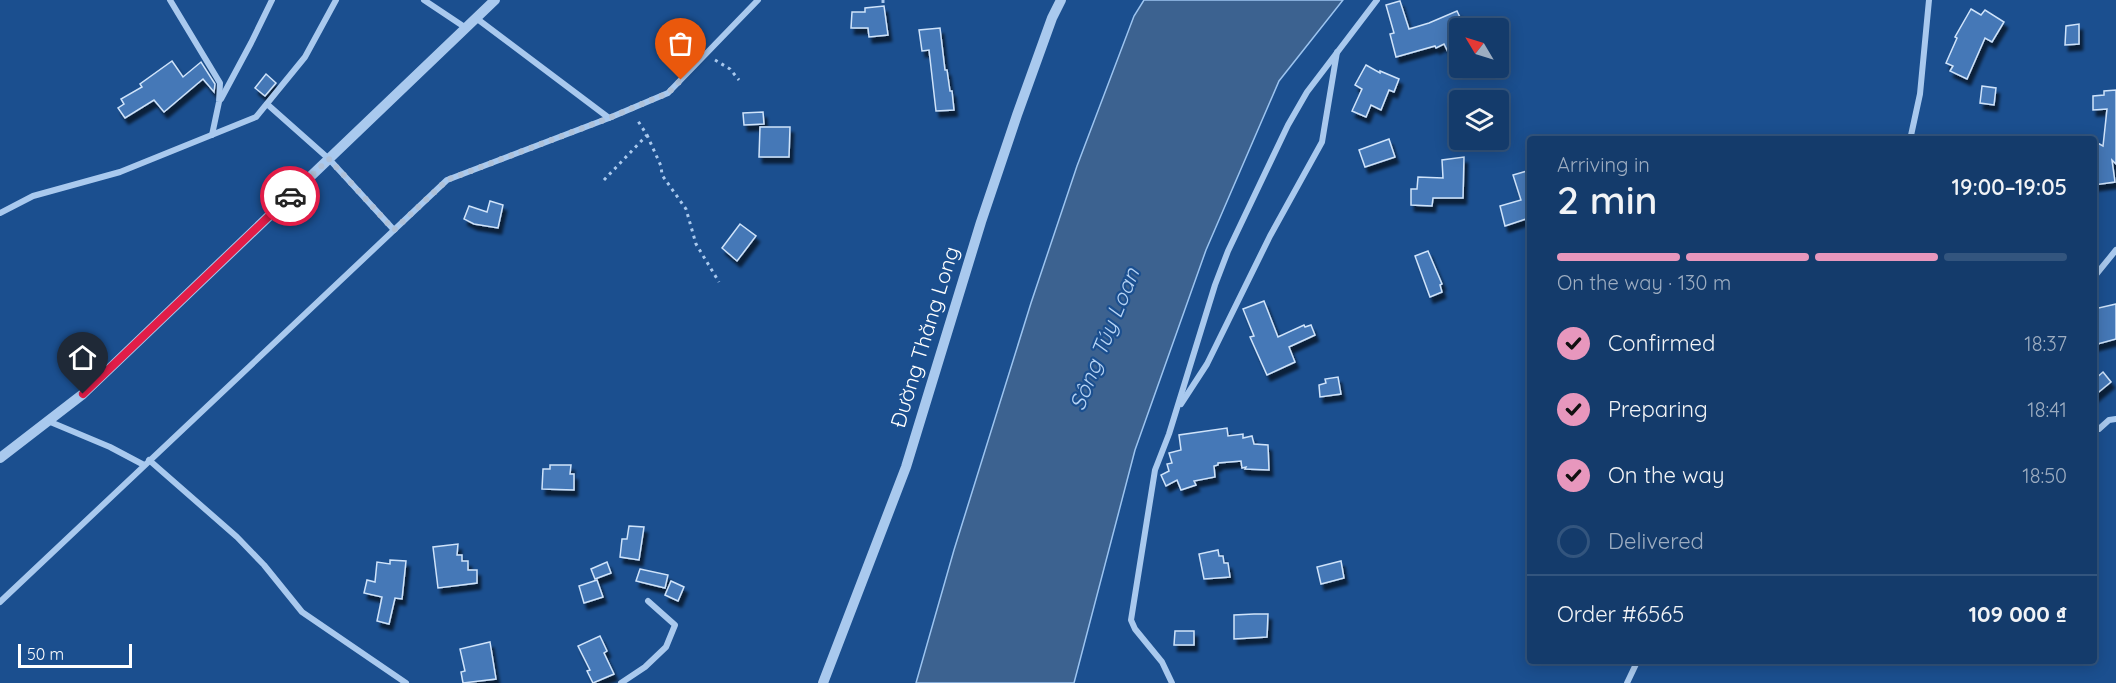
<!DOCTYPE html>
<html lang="en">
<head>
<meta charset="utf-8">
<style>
	:root { --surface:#143b6b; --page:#1d4271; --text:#f1f3f6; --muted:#9dadc1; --line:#33557e; --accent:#e797bd }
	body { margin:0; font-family:Quicksand,sans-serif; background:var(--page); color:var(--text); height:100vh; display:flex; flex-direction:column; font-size:22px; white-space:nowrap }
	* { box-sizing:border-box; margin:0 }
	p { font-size:20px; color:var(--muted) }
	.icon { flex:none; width:33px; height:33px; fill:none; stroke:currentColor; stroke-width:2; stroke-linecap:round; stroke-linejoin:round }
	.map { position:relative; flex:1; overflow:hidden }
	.panel { position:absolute; left:1527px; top:136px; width:570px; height:528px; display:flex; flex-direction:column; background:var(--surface); border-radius:6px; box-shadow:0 3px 15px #0003,0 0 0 2px var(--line) }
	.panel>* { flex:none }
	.needle { width:39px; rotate:308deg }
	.fabs { position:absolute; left:1449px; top:18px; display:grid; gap:12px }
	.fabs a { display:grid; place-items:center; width:60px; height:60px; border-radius:6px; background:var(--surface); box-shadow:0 3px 15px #0003,0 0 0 2px var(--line); font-size:30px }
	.scale { position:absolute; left:18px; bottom:15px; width:114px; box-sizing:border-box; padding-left:6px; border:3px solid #fff; border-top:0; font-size:16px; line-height:21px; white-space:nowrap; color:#fff; -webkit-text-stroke:4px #1b4f8f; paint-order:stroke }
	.pin { position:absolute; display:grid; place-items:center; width:51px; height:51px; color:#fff; margin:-62px -26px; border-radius:50% 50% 50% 0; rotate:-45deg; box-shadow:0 0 6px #0007 }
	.pin .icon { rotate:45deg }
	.courier { position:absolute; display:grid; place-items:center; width:60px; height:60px; margin:-30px; border:4px solid #e11d48; border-radius:50%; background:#fff; color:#222; box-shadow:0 2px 8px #0007 }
	.head em { font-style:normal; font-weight:600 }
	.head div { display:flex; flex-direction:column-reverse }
	.head { display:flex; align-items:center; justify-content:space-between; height:102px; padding:0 30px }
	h1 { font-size:39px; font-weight:600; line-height:45px }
	.bar { display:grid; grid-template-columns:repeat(4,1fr); gap:9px 6px; align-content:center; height:72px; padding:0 30px }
	.bar i { height:8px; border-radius:4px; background:var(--line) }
	.bar .active { background:var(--accent) }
	.bar p { grid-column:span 4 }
	.line { display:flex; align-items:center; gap:15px; padding:0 30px; border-top:2px solid var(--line) }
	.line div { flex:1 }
	ol { padding:0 30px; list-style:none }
	li { display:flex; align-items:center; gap:18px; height:66px }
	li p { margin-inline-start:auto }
	li .icon { padding:6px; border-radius:50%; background:var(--accent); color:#111; stroke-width:4 }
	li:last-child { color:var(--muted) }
	li i { width:33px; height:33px; border:3px solid var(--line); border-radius:50% }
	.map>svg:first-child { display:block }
	.water { fill:#3c6290; stroke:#9cc4f0; stroke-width:1.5 }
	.building { fill:#4478b7; stroke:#cfe3fa; stroke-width:1.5; filter:url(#shadow) }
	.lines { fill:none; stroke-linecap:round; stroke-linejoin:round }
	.path { stroke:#a9c9ee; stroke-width:3; stroke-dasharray:3 4.5; stroke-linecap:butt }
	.minor { stroke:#a9c9ee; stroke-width:6 }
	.tertiary { stroke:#a9c9ee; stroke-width:10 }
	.done { stroke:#afc1d8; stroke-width:6; stroke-dasharray:0 10.8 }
	.route { stroke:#e11d48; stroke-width:8 }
	.labels { text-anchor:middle; stroke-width:4.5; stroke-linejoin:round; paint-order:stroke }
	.street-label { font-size:21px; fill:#fff; stroke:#1b4f8f }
	.water-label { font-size:22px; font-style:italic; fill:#b5d3f5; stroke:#1b4f8f }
</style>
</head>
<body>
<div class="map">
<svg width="2116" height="683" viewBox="0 0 2116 683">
	<defs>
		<filter id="shadow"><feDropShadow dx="3.5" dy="6" stdDeviation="1.5" flood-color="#0009"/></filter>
	</defs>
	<rect width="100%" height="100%" fill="#1b4f8f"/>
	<!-- water -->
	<polygon class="water" points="1144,0 1343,0 1279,81 1206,250 1135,450 1074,683 916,683 954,550 1031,303 1077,166 1134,16"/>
	<!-- building -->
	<g class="building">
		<polygon points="1400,1 1409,29 1429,23 1457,11 1465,28 1460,28 1460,47 1448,52 1444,44 1436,48 1435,46 1396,57 1390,34 1394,33 1386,5"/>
		<polygon points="884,6 888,35 869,37 868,28 851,28 852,12 865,12 865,8"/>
		<polygon points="1971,9 1981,15 1985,10 2004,22 1992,42 1985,38 1967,79 1950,71 1953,66 1946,63 1957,38 1955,37"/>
		<polygon points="2079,24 2079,44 2065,45 2066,26"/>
		<polygon points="940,28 945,70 947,70 950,91 952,91 954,110 936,111 929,50 922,51 919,30"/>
		<polygon points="172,61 183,77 201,62 215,84 214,92 203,79 164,112 154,100 125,118 118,108 124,104 121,99 142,87 140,84"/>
		<polygon points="1366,65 1380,73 1380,71 1399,79 1394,92 1389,90 1381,110 1371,105 1366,117 1352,111 1362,89 1355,85"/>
		<polygon points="266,74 276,83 265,96 255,88"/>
		<polygon points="1982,86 1996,88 1994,105 1980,103"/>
		<polygon points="2116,90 2116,164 2112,160 2115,182 2094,185 2094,141 2103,146 2107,109 2093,110 2093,96 2104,95 2104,91"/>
		<polygon points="763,112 764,124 744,125 743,113"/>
		<polygon points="760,127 790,127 789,157 759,157"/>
		<polygon points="1389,139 1395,157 1365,167 1359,150"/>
		<polygon points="1464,157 1463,198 1433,198 1432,206 1411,205 1411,189 1417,189 1418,177 1443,178 1442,160"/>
		<polygon points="1527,171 1530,181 1530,220 1527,221 1526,219 1505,226 1500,206 1521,200 1513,175"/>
		<polygon points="490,201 503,205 498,228 474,224 464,219 469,206 487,212"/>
		<polygon points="740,224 756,236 737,261 722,248"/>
		<polygon points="1428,251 1442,284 1440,285 1442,292 1430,297 1415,256"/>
		<polygon points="1264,301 1278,337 1304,325 1305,327 1311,325 1315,335 1289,347 1295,362 1267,375 1250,337 1254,336 1243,309"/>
		<polygon points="2116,304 2116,339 2094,345 2094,309"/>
		<polygon points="2103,372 2111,382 2094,396 2094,380"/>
		<polygon points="1338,377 1341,394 1320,397 1319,385 1326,383 1325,379"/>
		<polygon points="1227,428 1228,436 1243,434 1243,438 1252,436 1254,444 1268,445 1269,470 1245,469 1246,467 1242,468 1241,461 1218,463 1218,465 1214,466 1215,477 1194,481 1196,485 1181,490 1177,480 1166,486 1161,475 1169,471 1167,464 1172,463 1169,453 1181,450 1179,435"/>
		<polygon points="550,465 571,465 570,474 574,474 574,490 542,489 543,469 550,469"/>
		<polygon points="629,526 644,527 639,560 620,557 622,539 627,539"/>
		<polygon points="458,544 457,555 462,555 462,561 468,561 468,570 477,570 477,583 438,588 433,547"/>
		<polygon points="1218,550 1219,556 1223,556 1224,563 1228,563 1230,577 1204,579 1199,554"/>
		<polygon points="390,560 406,561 402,599 395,598 389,624 377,621 382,597 364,593 367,580 375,582 377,562 390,564"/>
		<polygon points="1341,561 1344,578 1321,584 1317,567"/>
		<polygon points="607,562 611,573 595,579 591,569"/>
		<polygon points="640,569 668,575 665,588 636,581"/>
		<polygon points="597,580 603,597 584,603 579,586"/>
		<polygon points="671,581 684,587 678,601 665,595"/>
		<polygon points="1254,614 1268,614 1267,637 1234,639 1234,615"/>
		<polygon points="1175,631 1194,631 1194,645 1174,645"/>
		<polygon points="600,636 607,651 604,653 614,674 593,683 587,671 590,670 578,646"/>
		<polygon points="490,642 496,679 463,683 461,672 465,671 460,649"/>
	</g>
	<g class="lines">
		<!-- path -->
		<g class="path">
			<polyline points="883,3 883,0"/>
			<polyline points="715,60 730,69 739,80"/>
			<polyline points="647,135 661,166 662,175 686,209 696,244 719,282"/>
			<polyline points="604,180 647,135 636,118"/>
		</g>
		<!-- minor -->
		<g class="minor">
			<polyline points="170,0 220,83 219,102 212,135"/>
			<polyline points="424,0 466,28"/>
			<polyline points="476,18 609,118 668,93 758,0"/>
			<polyline points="221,99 251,43 272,0"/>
			<polyline points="267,104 329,159 394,230"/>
			<polyline points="1910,140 1920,94 1929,0"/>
			<polyline points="0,213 33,196 120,172 256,117 305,57 336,0"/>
			<polyline points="2094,277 2116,250"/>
			<polyline points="1181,404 1207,364 1270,236 1322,142 1337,52"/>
			<polyline points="48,421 110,447 144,465"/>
			<polyline points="2094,425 2099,429 2109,420 2116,419"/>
			<polyline points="149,460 237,537 264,565 302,612 406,683"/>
			<polyline points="0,602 447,180 609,118"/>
			<polyline points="621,683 645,667 666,647 675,625 648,601"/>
			<polyline points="1172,683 1162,662 1135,629 1131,620 1155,470 1169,434 1215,285 1228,251 1288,125 1307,92 1377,0"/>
			<polyline points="1627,683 1637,662"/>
		</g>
		<!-- tertiary -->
		<g class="tertiary">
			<polyline points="0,458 83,394 495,0"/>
			<polyline points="823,683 906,467 981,222 1017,115 1052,18 1061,0"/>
		</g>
	</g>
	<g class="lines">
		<!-- done -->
		<polyline class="done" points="290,196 329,159 394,230 447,180 609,118 668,93 681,80"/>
		<!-- route -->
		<polyline class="route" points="83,394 290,196"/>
	</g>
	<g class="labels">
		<!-- street labels -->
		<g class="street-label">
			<text transform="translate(925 337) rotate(-73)" y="7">Đường Thăng Long</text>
		</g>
		<!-- water labels -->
		<g class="water-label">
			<text transform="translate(1104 339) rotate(-68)" y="8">Sông Túy Loan</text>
		</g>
	</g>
</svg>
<div class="fabs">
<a><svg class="needle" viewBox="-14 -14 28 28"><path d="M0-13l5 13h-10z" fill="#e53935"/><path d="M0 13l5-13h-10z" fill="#9dadc1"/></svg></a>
<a><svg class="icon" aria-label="layers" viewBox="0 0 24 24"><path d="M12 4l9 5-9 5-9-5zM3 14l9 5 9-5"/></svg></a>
</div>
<div class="scale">50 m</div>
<div class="pin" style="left:681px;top:80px;background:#ea580c"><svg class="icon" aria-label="bag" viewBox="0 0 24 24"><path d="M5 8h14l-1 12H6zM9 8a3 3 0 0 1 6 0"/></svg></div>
<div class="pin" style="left:83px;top:394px;background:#1f2937"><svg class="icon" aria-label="home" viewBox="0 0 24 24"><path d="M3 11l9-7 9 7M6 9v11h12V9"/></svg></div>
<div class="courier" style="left:290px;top:196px"><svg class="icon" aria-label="car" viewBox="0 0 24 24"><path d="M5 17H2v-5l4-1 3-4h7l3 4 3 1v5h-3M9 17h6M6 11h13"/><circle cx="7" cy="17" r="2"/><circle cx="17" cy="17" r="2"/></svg></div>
<section class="panel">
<div class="head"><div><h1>2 min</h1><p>Arriving in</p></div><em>19:00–19:05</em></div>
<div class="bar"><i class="active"></i><i class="active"></i><i class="active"></i><i></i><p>On the way · 130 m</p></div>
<ol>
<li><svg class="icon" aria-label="check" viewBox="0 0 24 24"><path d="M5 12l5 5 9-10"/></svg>Confirmed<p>18:37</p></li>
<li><svg class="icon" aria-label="check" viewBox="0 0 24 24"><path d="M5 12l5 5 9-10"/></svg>Preparing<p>18:41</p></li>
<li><svg class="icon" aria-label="check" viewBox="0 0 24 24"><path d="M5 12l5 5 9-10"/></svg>On the way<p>18:50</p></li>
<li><i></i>Delivered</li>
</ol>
<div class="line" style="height:78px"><div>Order #6565</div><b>109 000 ₫</b></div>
</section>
</div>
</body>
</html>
